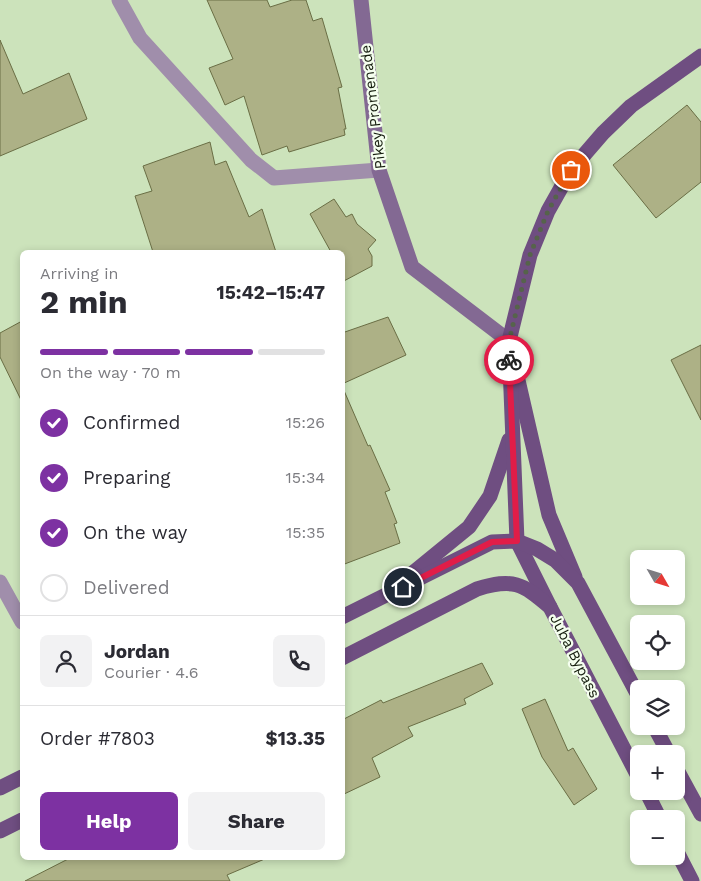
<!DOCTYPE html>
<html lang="en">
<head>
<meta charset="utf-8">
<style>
	:root { --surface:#fff; --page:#f2f2f3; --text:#2b2b33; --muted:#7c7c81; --line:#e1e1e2; --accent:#7d31a2 }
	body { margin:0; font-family:"Work Sans",sans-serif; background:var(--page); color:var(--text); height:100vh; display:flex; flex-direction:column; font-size:19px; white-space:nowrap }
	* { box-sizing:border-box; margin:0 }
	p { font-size:16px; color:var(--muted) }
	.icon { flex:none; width:28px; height:28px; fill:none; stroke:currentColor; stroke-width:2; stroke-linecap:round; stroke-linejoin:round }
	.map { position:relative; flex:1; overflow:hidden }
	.panel { position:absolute; left:20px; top:250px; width:325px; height:610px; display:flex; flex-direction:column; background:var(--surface); border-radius:8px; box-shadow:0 2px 8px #0003 }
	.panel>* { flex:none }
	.needle { width:32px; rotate:129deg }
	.buttons { position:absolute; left:630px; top:550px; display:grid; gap:10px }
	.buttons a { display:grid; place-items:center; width:55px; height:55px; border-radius:8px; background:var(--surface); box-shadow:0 2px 8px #0003; font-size:25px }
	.pin { position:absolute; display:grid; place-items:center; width:42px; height:42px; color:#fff; margin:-21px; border:2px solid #fff; border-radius:50%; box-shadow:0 1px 5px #0007 }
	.courier { position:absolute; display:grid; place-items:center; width:50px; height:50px; margin:-25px; border:4px solid #e11d48; border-radius:50%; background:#fff; color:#222; box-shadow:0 1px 6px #0007 }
	.overview em { font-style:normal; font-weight:700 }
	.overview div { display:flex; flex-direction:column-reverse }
	.overview { display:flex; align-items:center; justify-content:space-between; height:85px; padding:0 20px }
	h1 { font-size:32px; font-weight:700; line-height:38px }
	.bar { display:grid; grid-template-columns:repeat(4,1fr); gap:8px 5px; align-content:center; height:60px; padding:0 20px }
	.bar i { height:6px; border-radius:4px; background:var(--line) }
	.bar .current { background:var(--accent) }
	.bar p { grid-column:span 4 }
	.line { display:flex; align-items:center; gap:12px; padding:0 20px; border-top:1px solid var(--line) }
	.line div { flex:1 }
	.round { display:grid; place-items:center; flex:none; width:52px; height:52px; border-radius:8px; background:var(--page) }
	ol { padding:0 20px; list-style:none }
	li { display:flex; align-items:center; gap:15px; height:55px }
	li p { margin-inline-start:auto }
	li .icon { padding:5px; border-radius:50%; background:var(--accent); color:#fff; stroke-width:4 }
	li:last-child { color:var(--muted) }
	li i { width:28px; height:28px; border:2px solid var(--line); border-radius:50% }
	.primary-button { display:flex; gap:10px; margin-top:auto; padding:10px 20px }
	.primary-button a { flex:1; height:58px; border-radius:8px; background:var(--accent); color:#fff; font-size:20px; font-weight:700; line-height:58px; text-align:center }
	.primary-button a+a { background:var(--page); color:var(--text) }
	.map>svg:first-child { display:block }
	.building { fill:#adb186; stroke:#6a6e45 }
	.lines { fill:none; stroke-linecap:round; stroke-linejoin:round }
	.street { stroke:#a08eab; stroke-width:15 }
	.secondary { stroke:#836993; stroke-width:15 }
	.primary { stroke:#6f4e81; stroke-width:15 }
	.done { stroke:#56634b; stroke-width:5; stroke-dasharray:0 9 }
	.route { stroke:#e11d48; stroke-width:6 }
	.labels { text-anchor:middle; stroke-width:4.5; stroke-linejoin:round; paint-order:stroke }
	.street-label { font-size:15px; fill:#161e0f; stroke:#f5ffef }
</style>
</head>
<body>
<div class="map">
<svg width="701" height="881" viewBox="0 0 701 881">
	<rect width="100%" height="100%" fill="#cce3bb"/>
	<!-- building -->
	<g class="building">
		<polygon points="207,0 267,0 270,7 292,0 306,0 313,21 322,18 342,87 338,88 346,129 344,129 345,135 289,152 287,146 262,155 244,96 225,105 209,68 233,59"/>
		<polygon points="0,40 23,94 69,73 87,119 0,156"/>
		<polygon points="687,105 701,122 701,182 656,218 613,165"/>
		<polygon points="210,142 215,165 226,161 249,217 262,209 276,252 153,252 135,196 152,191 143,166"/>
		<polygon points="334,199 346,217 352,214 357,224 376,240 368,249 372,256 372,266 342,282 342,252 331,252 310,214"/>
		<polygon points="388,317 406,355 342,384 342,333"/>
		<polygon points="22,321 22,402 0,357 0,333"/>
		<polygon points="701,345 701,420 671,360"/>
		<polygon points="342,386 368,446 370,445 390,490 385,492 397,523 394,524 400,543 342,565"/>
		<polygon points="482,663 493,684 464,699 466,704 408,727 413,736 372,758 380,777 342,795 342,720 381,700 383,703"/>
		<polygon points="545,699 568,751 573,748 597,789 574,805 542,757 522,709"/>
		<polygon points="70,858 267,858 227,875 230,881 25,881"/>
	</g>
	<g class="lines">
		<!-- street -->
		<g class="street">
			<polyline points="119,0 140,38 251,160 274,178 379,170"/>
			<polyline points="0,582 22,622"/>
		</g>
		<!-- secondary -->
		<polyline class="secondary" points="361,0 379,170 412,267 509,341"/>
		<!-- primary -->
		<g class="primary">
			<polyline points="517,376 549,515 575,577"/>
			<polyline points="409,576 469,527 490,496 509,440"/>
			<polyline points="550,607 517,541 509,341 530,255 548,211 571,170 603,133 631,106 701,56"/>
			<polyline points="342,617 492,542 517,541 537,549 555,560 578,583 639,697"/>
			<path d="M342 658 477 589C513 578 522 583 550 607L639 778"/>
			<polyline points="654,726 669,754"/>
			<polyline points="676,768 701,814"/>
			<polyline points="0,788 22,777"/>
			<polyline points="646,791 660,819"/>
			<polyline points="0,831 22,820"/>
			<polyline points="676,850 692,881"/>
		</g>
	</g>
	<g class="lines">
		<!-- done -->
		<polyline class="done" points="509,360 509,341 530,255 548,211 571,170"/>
		<!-- route -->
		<polyline class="route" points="403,587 492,542 517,541 509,360"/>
	</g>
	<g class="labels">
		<!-- street labels -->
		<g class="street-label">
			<text transform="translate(373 107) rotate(-97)" y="5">Pikey Promenade</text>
			<text transform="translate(575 656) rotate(63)" y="5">Juba Bypass</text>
		</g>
	</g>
</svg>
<div class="buttons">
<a><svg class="needle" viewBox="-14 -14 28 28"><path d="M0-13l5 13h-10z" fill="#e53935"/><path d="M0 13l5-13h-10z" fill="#7c7c81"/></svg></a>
<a><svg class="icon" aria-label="locate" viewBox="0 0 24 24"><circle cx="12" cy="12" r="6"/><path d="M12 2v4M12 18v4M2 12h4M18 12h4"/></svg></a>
<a><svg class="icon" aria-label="layers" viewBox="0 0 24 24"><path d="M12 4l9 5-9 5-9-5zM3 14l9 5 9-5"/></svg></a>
<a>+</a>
<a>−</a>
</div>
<div class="pin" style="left:571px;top:170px;background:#ea580c"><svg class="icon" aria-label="bag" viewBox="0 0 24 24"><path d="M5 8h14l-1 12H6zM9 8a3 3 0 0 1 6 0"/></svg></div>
<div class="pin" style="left:403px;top:587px;background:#1f2937"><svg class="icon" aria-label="home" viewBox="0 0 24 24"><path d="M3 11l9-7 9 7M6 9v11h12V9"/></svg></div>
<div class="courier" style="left:509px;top:360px"><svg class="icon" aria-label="bike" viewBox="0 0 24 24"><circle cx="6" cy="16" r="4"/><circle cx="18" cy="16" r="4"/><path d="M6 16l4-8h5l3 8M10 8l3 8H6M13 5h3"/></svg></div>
<section class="panel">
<div class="overview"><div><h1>2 min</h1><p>Arriving in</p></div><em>15:42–15:47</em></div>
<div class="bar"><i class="current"></i><i class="current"></i><i class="current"></i><i></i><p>On the way · 70 m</p></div>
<ol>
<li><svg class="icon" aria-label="check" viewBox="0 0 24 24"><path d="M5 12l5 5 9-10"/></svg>Confirmed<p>15:26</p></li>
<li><svg class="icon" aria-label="check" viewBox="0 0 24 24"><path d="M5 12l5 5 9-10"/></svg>Preparing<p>15:34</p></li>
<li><svg class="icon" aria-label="check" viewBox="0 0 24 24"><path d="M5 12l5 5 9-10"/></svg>On the way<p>15:35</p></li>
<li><i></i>Delivered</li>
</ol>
<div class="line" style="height:90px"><a class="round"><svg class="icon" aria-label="person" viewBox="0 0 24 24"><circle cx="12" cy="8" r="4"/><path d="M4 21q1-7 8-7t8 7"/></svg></a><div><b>Jordan</b><p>Courier · 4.6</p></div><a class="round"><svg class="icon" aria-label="phone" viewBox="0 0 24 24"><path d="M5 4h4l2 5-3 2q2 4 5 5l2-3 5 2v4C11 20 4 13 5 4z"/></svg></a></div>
<div class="line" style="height:65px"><div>Order #7803</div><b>$13.35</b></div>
<div class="primary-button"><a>Help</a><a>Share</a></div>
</section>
</div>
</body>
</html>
